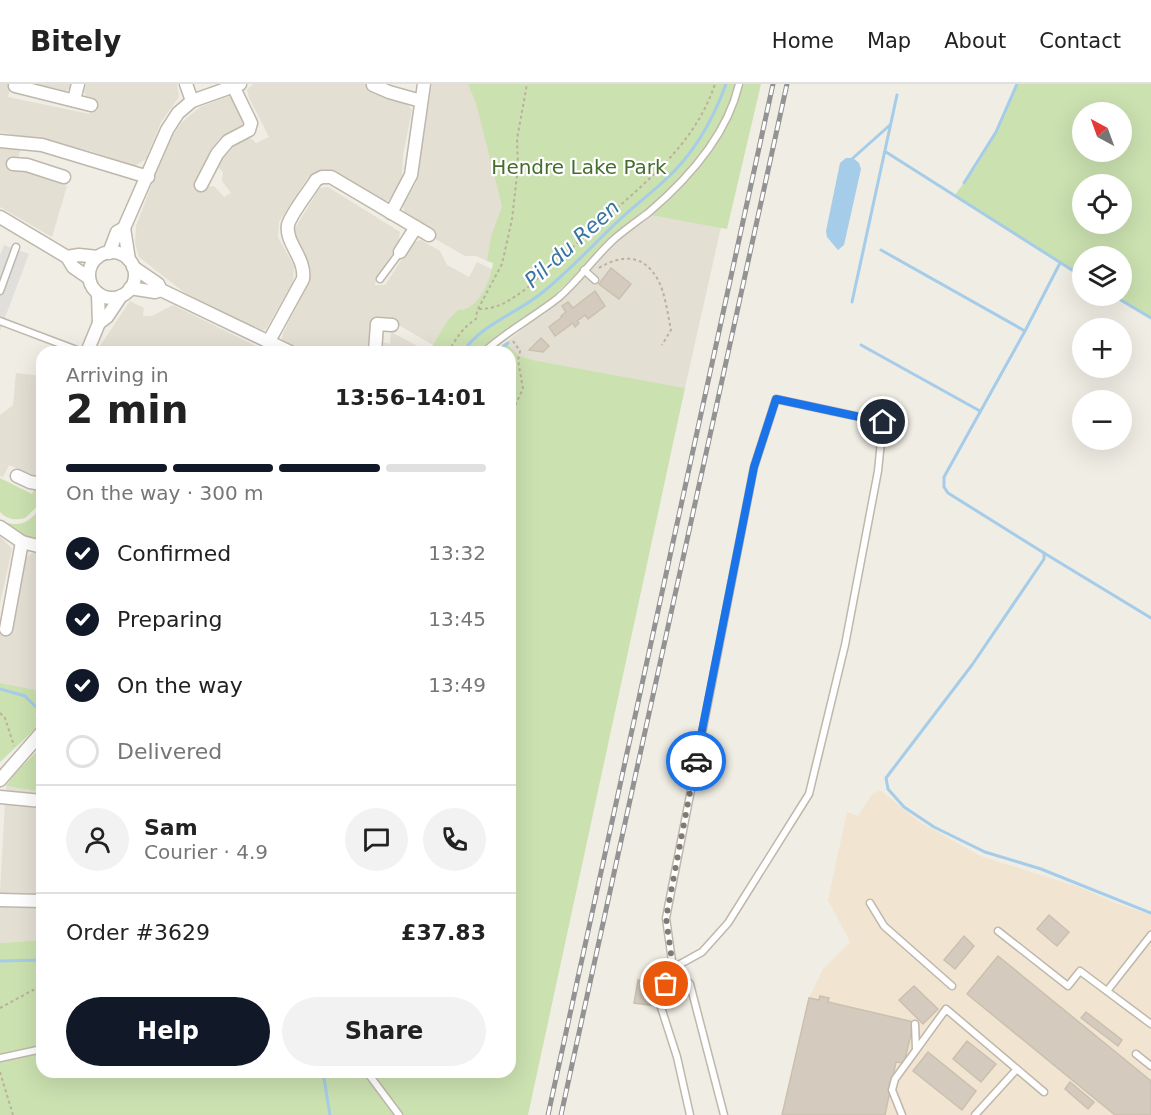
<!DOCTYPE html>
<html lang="en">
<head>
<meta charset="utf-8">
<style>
	:root { --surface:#fff; --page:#f2f2f2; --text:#222; --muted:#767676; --line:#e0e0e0; --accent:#111827 }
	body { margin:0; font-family:"DejaVu Sans",sans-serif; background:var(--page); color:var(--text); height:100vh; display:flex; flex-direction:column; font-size:22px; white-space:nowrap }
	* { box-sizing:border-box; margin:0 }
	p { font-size:20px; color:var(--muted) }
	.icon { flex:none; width:33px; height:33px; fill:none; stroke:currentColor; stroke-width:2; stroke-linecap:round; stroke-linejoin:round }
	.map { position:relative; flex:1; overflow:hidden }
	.side { position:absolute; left:36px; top:262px; width:480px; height:732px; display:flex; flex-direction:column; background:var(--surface); border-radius:18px; box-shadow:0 6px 24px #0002 }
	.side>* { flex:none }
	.needle { width:39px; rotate:319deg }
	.controls { position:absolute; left:1072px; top:18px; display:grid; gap:12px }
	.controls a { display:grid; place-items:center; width:60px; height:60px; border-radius:50%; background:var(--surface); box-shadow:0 6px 24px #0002; font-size:30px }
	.pin { position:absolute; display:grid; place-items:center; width:51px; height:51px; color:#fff; margin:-26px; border:3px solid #fff; border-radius:50%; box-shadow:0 2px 6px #0007 }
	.courier { position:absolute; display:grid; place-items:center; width:60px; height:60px; margin:-30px; border:4px solid #1a73e8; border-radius:50%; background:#fff; color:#222; box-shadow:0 2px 8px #0007 }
	.overview em { font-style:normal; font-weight:800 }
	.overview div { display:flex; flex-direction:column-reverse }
	.overview { display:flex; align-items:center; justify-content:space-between; height:102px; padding:0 30px }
	h1 { font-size:39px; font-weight:800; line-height:45px }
	.bar { display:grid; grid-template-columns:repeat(4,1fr); gap:9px 6px; align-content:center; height:72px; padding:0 30px }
	.bar i { height:8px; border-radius:4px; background:var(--line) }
	.bar .selected { background:var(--accent) }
	.bar p { grid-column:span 4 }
	.line { display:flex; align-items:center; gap:15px; padding:0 30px; border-top:2px solid var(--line) }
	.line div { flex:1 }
	.round { display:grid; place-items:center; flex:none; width:63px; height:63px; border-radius:32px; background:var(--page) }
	ol { padding:0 30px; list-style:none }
	li { display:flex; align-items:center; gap:18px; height:66px }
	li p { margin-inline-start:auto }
	li .icon { padding:6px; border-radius:50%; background:var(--accent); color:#fff; stroke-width:4 }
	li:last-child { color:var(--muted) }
	li i { width:33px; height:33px; border:3px solid var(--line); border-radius:50% }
	.primary-button { display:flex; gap:12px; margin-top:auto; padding:12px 30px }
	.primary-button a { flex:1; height:69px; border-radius:36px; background:var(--accent); color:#fff; font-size:24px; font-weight:800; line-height:69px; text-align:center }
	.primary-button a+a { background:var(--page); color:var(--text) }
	header { display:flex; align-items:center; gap:36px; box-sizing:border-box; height:84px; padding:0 30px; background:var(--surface); border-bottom:2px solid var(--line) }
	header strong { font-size:28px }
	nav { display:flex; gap:33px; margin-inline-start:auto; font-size:21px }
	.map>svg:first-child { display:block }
	.residential { fill:#e4dfd3 }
	.commercial { fill:#f1e4d1 }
	.green { fill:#cbe1b0; fill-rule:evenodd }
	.parking { fill:#e1dfdc }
	.water { fill:#a5cce8 }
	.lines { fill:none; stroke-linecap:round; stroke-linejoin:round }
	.stream { stroke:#a5cce8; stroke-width:3 }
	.building { fill:#d4cbbe; stroke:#cbc0af; stroke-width:1.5 }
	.service-casing { stroke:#beb7ab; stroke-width:9 }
	.minor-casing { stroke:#beb7ab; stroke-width:15 }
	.path { stroke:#bbb09b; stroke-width:2; stroke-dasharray:3 3; stroke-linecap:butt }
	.service { stroke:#fff; stroke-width:6 }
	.minor { stroke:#fff; stroke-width:12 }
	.rail-casing { stroke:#939393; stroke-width:5 }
	.rail { stroke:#fff; stroke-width:3; stroke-dasharray:9; stroke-linecap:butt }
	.done { stroke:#7f7b72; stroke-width:6; stroke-dasharray:0 10.8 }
	.route { stroke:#1a73e8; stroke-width:8 }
	.labels { text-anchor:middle; stroke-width:4.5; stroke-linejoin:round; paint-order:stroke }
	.park-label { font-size:20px; fill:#466d2e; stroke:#fff }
	.water-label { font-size:21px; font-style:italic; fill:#3975a3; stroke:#fff }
</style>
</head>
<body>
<header>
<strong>Bitely</strong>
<nav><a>Home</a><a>Map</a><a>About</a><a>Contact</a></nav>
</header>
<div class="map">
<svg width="1151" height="1031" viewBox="0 0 1151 1031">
	<rect width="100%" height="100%" fill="#f0ede4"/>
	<!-- residential -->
	<g class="residential">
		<polygon points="0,0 11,0 8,13 90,30 94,14 86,12 84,8 86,0 177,0 179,13 161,38 146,75 135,82 90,67 0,48"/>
		<polygon points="30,0 71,0 70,4 65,8"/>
		<polygon points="253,0 367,0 369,1 367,4 377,10 407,20 412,26 403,71 402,94 389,116 382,118 333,88 321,87 308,93 279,138 278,153 294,182 293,198 266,245 259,248 190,213 139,173 135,159 136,142 168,58 182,38 200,23 228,12 233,15 245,39 242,44 223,53 210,67 195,99 204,103 214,102 224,113 231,109 222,97 223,88 216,81 227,65 246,54 252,55 256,59 269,53 249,14 247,6"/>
		<polygon points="432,0 471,0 478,14 504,123 487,177 476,172 465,172 432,153 404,129 403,122 416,99"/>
		<polygon points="0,62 21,64 15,84 67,102 52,153 0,123"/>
		<polygon points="328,103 400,148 399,154 402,156 374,201 385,201 413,158 421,156 440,167 447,181 469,193 477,178 496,187 480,218 447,237 433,261 390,236 372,236 368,268 302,268 284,259 282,256 283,249 310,196 310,186 304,169 295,153 295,144 320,104"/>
		<polygon points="650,131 721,143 685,304 533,276 520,272 505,259 530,239 546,229 618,156"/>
		<polygon points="130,217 144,224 143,232 152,232 173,221 268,268 96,268"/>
		<polygon points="391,248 429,268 381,268 382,258 390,260"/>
		<polygon points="16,289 42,292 42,395 9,381 3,393 0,392 0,331 13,321"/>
		<polygon points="0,452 12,465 0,520"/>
		<polygon points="34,468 42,469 42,607 0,599 0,550 11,551 24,475"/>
		<polygon points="6,702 42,708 42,856 0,859 0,808"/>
	</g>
	<!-- commercial -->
	<polygon class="commercial" points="880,706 918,737 980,772 1079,803 1118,820 1151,831 1151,1031 782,1031 809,914 823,885 850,858 828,816 847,728 858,732 872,710"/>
	<!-- green -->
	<g class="green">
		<path d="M468 0H761L727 145 650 131 618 156 593 183 588 179 544 221 496 254 480 268H429L447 237 458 226C477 228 491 196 493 179L487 177 491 153 502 122 476 19Z"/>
		<path d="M1017 0H1151V234L1114 212H1122V172H1083V193L954 112 976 83 996 48ZM1083 28H1122V68H1083ZM1083 100H1122V140H1083Z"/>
		<polygon points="505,259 520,272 533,276 685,304 528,1031 0,1031 0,859 42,856 42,988 510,988 510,268 494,268"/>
		<path d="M0 394 32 410 34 406 42 403V418L25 434C15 437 7 435 0 428Z"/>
		<path d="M42 423V457L18 450 2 438C24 443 27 439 42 423Z"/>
		<polygon points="0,599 42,607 42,626 35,645 0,678"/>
		<polygon points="42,662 42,708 6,702 13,692"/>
	</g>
	<!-- parking -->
	<polygon class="parking" points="4,161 29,170 0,247 0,171"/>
	<!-- water -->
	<polygon class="water" points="846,74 853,74 859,79 861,85 844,161 838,166 827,153 826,147 840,79"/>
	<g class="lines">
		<!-- stream -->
		<g class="stream">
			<polyline points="886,68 1083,193"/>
			<polyline points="853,74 890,41"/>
			<polyline points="964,99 996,48 1017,0"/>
			<polyline points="881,166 1025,247"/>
			<polyline points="1060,179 1025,247 944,393 944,403 948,409 1044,469 1044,475 972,581 886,694 888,705 904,723 934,743 985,768 1041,785 1151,829"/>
			<polyline points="1114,212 1151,234"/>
			<polyline points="852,218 897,11"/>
			<polyline points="861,261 980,327"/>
			<path d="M463 268C481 240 518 229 543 208 569 187 592 162 617 138 632 124 649 111 665 96 694 70 713 36 726 0"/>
			<polyline points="496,268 508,259"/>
			<polyline points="1044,469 1151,534"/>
			<polyline points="0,605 25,612 39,626"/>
			<polyline points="0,877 42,876"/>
			<polyline points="323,988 330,1031"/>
		</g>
	</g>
	<!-- building -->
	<g class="building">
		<polygon points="611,184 631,200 619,215 599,200"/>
		<polygon points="595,207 605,222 588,235 585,231 577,237 579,239 575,243 573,239 555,252 549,243 562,233 561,232 566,228 562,222 568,218 573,224"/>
		<polygon points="541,254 549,262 543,268 529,266"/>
		<polygon points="1049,831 1069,848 1057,862 1037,845"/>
		<polygon points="964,852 974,862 955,885 944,876"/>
		<polygon points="998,872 1151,997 1151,1031 1115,1031 967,910"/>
		<polygon points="638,896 660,899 656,922 634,919"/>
		<polygon points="914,902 938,925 923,940 899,916"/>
		<polygon points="820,912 829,914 828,918 914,938 904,979 896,978 885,1031 782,1031 809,914 819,916"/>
		<polygon points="1086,928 1122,956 1118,962 1081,934"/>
		<polygon points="967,957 996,980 981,998 953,975"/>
		<polygon points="928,968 976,1007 962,1026 913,987"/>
		<polygon points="1070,998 1094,1018 1088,1025 1065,1005"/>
	</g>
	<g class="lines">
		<!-- service casing -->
		<g class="service-casing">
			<g id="service">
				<polyline points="584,186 595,196"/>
				<polyline points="380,195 400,168"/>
				<polyline points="0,207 16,163"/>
				<polyline points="0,237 82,268"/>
				<path d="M484 268C507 247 534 233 558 214 578 197 593 175 612 157 623 147 636 138 648 129 688 95 727 52 739 0"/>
				<polygon points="776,315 883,338 878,387 845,561 809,710 728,839 702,868 673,884 666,834 754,383"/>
				<polyline points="870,819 884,842 952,902"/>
				<polyline points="998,847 1068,902 1080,887 1151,940"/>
				<polyline points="1107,907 1151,851"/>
				<polyline points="915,940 916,965"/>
				<polyline points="1136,970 1151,982"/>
				<polyline points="0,974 42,965"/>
				<polyline points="367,988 399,1031"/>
				<polyline points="690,1031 677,973 659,917 673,884 690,900 724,1031"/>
				<polyline points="902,1031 892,1006 895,995 946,925 1044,1008"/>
				<polyline points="975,1031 1017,985"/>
			</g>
		</g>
		<!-- minor casing -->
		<g class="minor-casing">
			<g id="minor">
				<polyline points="186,0 192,17"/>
				<polyline points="373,1 389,8 421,17"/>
				<polyline points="15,2 91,21"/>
				<polyline points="74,16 78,0"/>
				<polyline points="0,57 42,61 148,93"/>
				<polyline points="13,80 27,81 64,93"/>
				<polyline points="201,101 217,70 228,57 249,46 251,39 234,4"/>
				<polyline points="391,129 411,91 424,0"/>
				<polyline points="0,133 67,173 73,183 89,194"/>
				<polyline points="124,144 129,176"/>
				<polyline points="400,168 416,143"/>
				<circle cx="112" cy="191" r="23"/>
				<polyline points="109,169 117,148 124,144 167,46 178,29 192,17 240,0"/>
				<polyline points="67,173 79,171 98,173"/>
				<polyline points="133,183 158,200 161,206 290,268"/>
				<polyline points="130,204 155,208 161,206"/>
				<polyline points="98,210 99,239"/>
				<path d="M269 257 303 195C306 174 285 159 288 141 290 131 310 106 316 96L322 93H331L429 151"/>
				<polyline points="87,268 99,239 107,233 121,212"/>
				<polyline points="375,268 377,240 392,241"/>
				<polyline points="17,392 30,398 42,400"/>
				<polyline points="0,443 22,458 42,463"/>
				<polyline points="6,545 22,458"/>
				<polyline points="0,696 42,648"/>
				<polyline points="0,713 42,717"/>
				<polyline points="0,816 42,817"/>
			</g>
		</g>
		<!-- path -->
		<g class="path">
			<path d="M599 184C622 170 644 170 658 196 665 208 668 232 671 246L662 261"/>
			<path d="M479 225C499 225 510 216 526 205 553 180 581 156 609 131 652 93 696 57 715 0"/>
			<path d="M448 268C456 255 463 243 476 235L477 227 502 180 512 135 518 82 517 55 527 0"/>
			<polyline points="510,332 523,305 518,276 520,267 513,257"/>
			<polyline points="0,629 5,634 14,662"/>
			<polyline points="0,924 33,906 42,905"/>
			<polyline points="0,988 13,1031"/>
		</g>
		<!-- service -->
		<use href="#service" class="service"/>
		<!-- minor -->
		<use href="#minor" class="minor"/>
		<!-- rail casing -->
		<g class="rail-casing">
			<g id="rail">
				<polyline points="548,1031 773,0"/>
				<polyline points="561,1031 787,0"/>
			</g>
		</g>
		<!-- rail -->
		<use href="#rail" class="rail"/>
	</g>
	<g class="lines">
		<!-- done -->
		<polyline class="done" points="666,900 673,884 666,834 696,677"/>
		<!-- route -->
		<polyline class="route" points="696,677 754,383 776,315 883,338"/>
	</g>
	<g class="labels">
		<!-- park labels -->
		<g class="park-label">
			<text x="579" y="90">Hendre Lake Park</text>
		</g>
		<!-- water labels -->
		<g class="water-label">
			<text transform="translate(572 160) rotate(-42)" y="7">Pil-du Reen</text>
		</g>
	</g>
</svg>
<div class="controls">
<a><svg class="needle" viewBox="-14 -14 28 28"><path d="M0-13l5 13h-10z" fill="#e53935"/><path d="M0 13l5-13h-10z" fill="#767676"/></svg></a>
<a><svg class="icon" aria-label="locate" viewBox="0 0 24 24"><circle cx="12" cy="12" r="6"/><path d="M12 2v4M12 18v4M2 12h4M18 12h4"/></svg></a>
<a><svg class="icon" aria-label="layers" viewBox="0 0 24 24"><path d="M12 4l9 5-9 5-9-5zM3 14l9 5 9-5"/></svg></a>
<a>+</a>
<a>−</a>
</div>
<div class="pin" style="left:666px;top:900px;background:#ea580c"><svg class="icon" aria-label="bag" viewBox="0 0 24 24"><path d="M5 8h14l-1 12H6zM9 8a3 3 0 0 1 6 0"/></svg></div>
<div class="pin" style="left:883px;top:338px;background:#1f2937"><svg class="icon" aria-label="home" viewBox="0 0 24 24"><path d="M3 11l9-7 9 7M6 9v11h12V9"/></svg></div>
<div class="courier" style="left:696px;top:677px"><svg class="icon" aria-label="car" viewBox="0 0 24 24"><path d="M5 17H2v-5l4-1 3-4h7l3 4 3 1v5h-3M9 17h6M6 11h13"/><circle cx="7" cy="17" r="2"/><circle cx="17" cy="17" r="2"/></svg></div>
<section class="side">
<div class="overview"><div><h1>2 min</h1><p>Arriving in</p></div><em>13:56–14:01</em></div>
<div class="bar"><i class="selected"></i><i class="selected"></i><i class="selected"></i><i></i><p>On the way · 300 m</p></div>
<ol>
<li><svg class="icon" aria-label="check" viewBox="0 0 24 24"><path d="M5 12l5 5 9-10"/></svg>Confirmed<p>13:32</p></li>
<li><svg class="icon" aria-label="check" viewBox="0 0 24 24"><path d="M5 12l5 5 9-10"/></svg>Preparing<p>13:45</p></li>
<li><svg class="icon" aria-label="check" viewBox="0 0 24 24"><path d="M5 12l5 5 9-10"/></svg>On the way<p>13:49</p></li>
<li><i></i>Delivered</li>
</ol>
<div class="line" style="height:108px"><a class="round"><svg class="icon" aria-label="person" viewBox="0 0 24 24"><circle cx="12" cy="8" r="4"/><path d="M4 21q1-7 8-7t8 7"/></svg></a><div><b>Sam</b><p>Courier · 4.9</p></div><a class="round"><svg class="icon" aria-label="chat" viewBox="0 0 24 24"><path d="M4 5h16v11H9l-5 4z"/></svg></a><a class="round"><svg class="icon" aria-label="phone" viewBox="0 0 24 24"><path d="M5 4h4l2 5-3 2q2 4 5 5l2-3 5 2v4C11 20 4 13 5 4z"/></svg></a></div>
<div class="line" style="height:78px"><div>Order #3629</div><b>£37.83</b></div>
<div class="primary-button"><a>Help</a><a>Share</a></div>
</section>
</div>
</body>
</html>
